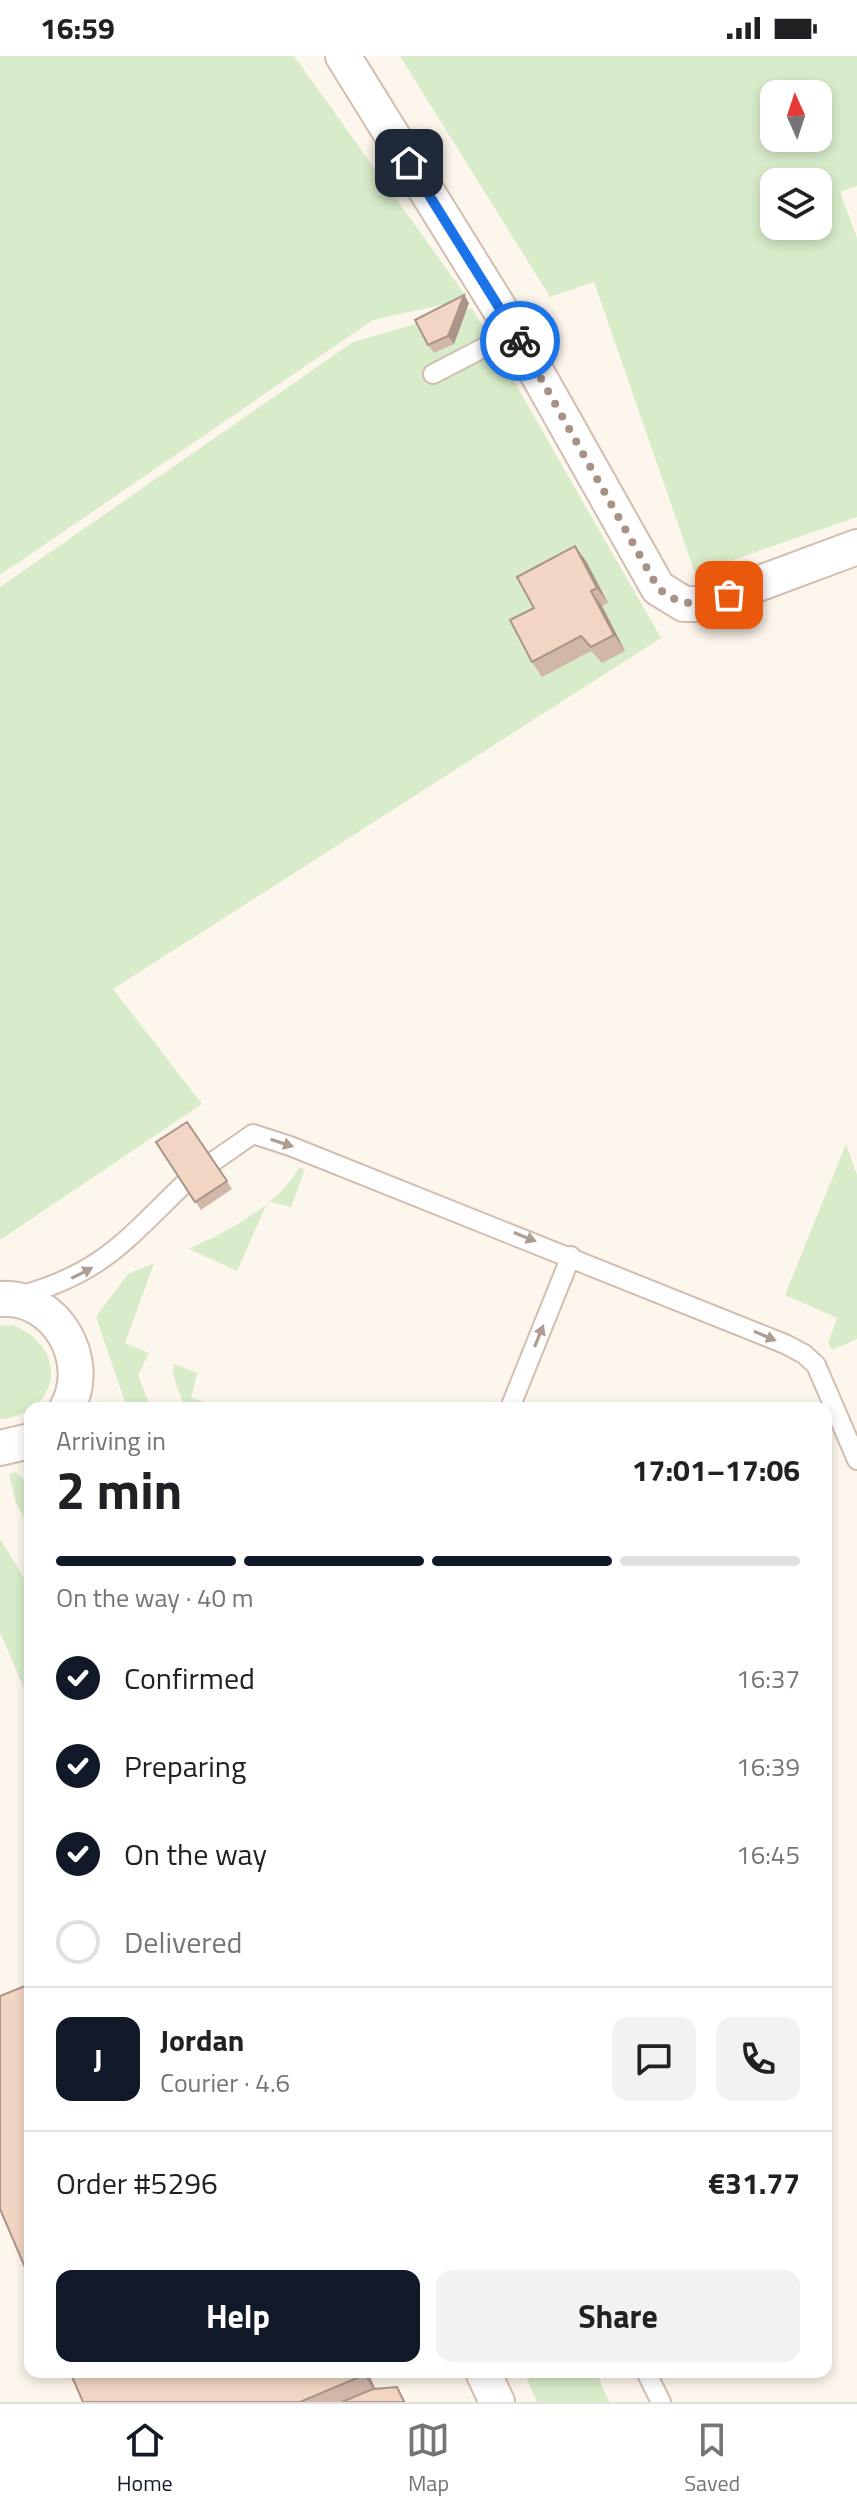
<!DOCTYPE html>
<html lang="en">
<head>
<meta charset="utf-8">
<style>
	:root { --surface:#fff; --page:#f2f2f2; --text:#202124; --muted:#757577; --line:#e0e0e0; --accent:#111827 }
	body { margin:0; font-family:"Titillium Web",sans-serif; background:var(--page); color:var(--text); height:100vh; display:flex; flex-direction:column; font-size:30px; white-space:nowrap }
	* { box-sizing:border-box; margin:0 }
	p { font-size:26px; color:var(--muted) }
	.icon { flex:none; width:44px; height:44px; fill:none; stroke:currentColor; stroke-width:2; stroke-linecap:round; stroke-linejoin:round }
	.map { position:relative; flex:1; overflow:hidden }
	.panel { position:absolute; left:24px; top:1346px; width:808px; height:976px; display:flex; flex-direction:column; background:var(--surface); border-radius:16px; box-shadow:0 4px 12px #0003 }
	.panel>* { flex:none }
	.needle { width:52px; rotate:357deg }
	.fabs { position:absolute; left:760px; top:24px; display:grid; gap:16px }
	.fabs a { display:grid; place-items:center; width:72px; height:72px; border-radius:16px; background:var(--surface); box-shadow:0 4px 12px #0003; font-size:40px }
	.pin { position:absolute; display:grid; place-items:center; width:68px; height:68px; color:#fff; margin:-34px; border-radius:16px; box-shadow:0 4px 12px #0006 }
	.courier { position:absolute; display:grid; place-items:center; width:80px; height:80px; margin:-40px; border:6px solid #1a73e8; border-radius:50%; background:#fff; color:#222; box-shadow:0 2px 10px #0007 }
	.summary em { font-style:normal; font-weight:700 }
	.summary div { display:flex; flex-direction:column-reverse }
	.summary { display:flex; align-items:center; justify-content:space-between; height:136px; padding:0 32px }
	h1 { font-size:52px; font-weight:700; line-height:60px }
	.bar { display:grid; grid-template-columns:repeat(4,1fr); gap:12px 8px; align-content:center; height:96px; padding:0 32px }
	.bar i { height:10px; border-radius:6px; background:var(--line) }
	.bar .on { background:var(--accent) }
	.bar p { grid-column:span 4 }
	.line { display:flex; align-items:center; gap:20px; padding:0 32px; border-top:2px solid var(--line) }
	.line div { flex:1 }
	.round { display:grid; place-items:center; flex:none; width:84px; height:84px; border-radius:16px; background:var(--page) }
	ol { padding:0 32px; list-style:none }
	li { display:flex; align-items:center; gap:24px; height:88px }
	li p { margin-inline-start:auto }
	li .icon { padding:8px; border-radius:50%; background:var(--accent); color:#fff; stroke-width:4 }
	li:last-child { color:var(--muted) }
	li i { width:44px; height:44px; border:4px solid var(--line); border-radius:50% }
	.action { display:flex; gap:16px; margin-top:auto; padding:16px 32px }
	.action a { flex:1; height:92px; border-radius:16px; background:var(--accent); color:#fff; font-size:32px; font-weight:700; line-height:92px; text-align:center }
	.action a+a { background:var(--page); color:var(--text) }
	.status { display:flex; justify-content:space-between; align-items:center; height:56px; padding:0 40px; background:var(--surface); direction:ltr }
	.status svg { height:22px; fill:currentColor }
	.menu { display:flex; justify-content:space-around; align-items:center; height:112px; border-top:2px solid var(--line); background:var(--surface); font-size:22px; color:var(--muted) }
	.menu a { display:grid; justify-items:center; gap:4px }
	.menu .on { color:var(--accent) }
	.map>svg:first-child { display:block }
	.green { fill:#d8ecc9; fill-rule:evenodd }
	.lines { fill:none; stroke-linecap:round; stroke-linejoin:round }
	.lane-casing { stroke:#d1beb0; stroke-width:22 }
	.street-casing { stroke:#d1beb0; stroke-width:38 }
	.lane { stroke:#fff; stroke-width:18 }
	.street { stroke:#fff; stroke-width:34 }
	.wall { fill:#d1b7a8 }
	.shaded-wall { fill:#aa9588 }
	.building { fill:#f3d5c3; stroke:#aa9588; stroke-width:2 }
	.oneway { fill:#af9d94 }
	.done { stroke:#a89285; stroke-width:8; stroke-dasharray:0 14.4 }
	.route { stroke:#1a73e8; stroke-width:10 }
</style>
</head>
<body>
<div class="status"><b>16:59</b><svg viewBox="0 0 49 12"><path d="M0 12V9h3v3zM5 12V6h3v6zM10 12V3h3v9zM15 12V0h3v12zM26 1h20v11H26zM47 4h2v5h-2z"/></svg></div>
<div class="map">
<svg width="857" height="2346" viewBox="0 0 857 2346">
	<rect width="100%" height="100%" fill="#fdf6ec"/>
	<!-- green -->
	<g class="green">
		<polygon points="0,0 294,0 468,243 373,264 0,519"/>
		<path d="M400 0H857V130L840 136 857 182V461L695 517 594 226 550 241ZM774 38H818V82H774ZM774 126H818V170H774Z"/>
		<polygon points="472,252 661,582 113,933 202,1048 0,1184 0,531 353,286"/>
		<polygon points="846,1088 857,1119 857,1283 832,1294 828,1287 837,1262 785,1239"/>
		<path d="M299 1112 305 1113 291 1151 268 1145 237 1215 189 1193C227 1176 278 1149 299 1112Z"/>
		<polygon points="154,1207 125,1287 149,1297 138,1319 151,1352 127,1352 96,1261 128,1218"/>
		<path d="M12 1269C71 1291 60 1359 0 1363V1270Z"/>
		<polygon points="174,1308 197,1317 191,1342 211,1348 210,1352 185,1352 173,1319"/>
		<polygon points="15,1416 30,1429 30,1471 16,1447 9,1418"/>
		<polygon points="0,1483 30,1531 30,1647 0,1576"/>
		<polygon points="524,2316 596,2316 609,2346 537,2346"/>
	</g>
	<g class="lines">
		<!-- lane casing -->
		<g class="lane-casing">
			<g id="lane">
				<polyline points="433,318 514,276"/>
				<polyline points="214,1105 253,1078 290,1090 785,1288 804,1298 816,1309 857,1404"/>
				<path d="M19 1240C101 1218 126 1184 184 1128"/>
				<polyline points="510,1352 571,1200"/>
				<polyline points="646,2316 661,2346"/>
			</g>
		</g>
		<!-- street casing -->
		<g class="street-casing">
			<g id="street">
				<polyline points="343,0 514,276 658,532 684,548 704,548 857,491"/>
				<path d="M0 1243C57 1239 93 1305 67 1352"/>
				<polyline points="0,1392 30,1385"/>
				<polyline points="483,2316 497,2346"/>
			</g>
		</g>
		<!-- lane -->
		<use href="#lane" class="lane"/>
		<!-- street -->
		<use href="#street" class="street"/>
	</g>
	<!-- wall -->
	<g class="wall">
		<polygon points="469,247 454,288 434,297 428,289"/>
		<polygon points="586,505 608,547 602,550 625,595 602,607 591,595 542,621 532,606 534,552"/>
		<polygon points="187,1066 232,1133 201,1154 156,1086"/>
		<polygon points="70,2316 368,2316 375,2333 397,2331 406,2346 83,2346"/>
	</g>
	<!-- shaded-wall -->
	<g class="shaded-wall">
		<polygon points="464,239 469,247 454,288 448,280"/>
		<polygon points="575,490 586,505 608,547 597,532"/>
		<polygon points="591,535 602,550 625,595 614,579"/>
		<polygon points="362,2316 368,2316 379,2341 364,2319"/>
	</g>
	<!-- building -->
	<g class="building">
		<polygon points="464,239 448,280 428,289 415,264"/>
		<polygon points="575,490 597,532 591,535 614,579 591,591 581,580 532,606 510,564 534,552 517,521"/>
		<polygon points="187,1066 227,1125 195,1146 156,1086"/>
		<polygon points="30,1928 30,2223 0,2153 0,1940"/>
		<polygon points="70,2316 362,2316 364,2319 300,2346 83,2346"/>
		<polygon points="397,2331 404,2346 342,2346 373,2333"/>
	</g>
	<!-- one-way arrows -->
	<defs><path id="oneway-solid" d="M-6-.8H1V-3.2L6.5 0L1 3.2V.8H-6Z" transform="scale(2)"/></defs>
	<g class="oneway">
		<use href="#oneway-solid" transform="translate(282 1087) rotate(18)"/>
		<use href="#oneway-solid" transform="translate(525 1181) rotate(22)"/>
		<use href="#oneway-solid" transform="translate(82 1217) rotate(-27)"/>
		<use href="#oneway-solid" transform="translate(539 1280) rotate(-68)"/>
		<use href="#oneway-solid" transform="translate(765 1280) rotate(23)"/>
	</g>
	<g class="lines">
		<!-- done -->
		<path class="done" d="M520 285 658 532C682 553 702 549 729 539"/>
		<!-- route -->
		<polyline class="route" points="409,107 520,285"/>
	</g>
</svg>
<div class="fabs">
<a><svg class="needle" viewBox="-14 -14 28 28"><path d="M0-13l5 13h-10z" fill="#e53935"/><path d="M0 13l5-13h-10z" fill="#757577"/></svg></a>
<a><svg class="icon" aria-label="layers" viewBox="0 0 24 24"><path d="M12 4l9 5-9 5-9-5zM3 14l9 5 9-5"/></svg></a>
</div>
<div class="pin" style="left:729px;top:539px;background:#ea580c"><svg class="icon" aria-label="bag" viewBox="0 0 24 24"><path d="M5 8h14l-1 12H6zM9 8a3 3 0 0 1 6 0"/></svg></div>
<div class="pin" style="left:409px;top:107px;background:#1f2937"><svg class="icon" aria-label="home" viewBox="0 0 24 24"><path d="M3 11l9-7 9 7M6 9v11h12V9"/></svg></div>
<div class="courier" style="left:520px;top:285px"><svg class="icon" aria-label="bike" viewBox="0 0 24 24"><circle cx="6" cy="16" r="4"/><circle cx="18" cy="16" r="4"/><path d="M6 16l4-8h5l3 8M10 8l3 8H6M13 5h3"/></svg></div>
<section class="panel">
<div class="summary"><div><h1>2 min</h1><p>Arriving in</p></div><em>17:01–17:06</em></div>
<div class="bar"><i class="on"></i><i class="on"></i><i class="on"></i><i></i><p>On the way · 40 m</p></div>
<ol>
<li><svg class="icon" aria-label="check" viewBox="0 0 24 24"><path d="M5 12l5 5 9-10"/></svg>Confirmed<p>16:37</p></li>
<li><svg class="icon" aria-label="check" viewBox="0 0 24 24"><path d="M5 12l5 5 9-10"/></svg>Preparing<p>16:39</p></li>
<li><svg class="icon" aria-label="check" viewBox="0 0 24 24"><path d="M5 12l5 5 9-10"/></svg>On the way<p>16:45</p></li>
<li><i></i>Delivered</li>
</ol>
<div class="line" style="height:144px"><b class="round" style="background:var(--accent);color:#fff">J</b><div><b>Jordan</b><p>Courier · 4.6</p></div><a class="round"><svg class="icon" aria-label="chat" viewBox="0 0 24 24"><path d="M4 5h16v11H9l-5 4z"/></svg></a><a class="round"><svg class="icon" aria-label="phone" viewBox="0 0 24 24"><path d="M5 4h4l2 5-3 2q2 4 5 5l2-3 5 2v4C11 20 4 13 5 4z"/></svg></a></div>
<div class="line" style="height:104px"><div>Order #5296</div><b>€31.77</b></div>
<div class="action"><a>Help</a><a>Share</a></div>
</section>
</div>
<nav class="menu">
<a class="on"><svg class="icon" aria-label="home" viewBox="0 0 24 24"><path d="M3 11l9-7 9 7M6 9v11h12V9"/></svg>Home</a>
<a><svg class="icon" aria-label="map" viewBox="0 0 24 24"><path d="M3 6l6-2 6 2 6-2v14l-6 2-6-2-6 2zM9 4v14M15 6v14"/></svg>Map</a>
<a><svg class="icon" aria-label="saved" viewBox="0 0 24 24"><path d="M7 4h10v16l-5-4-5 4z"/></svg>Saved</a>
</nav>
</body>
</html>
